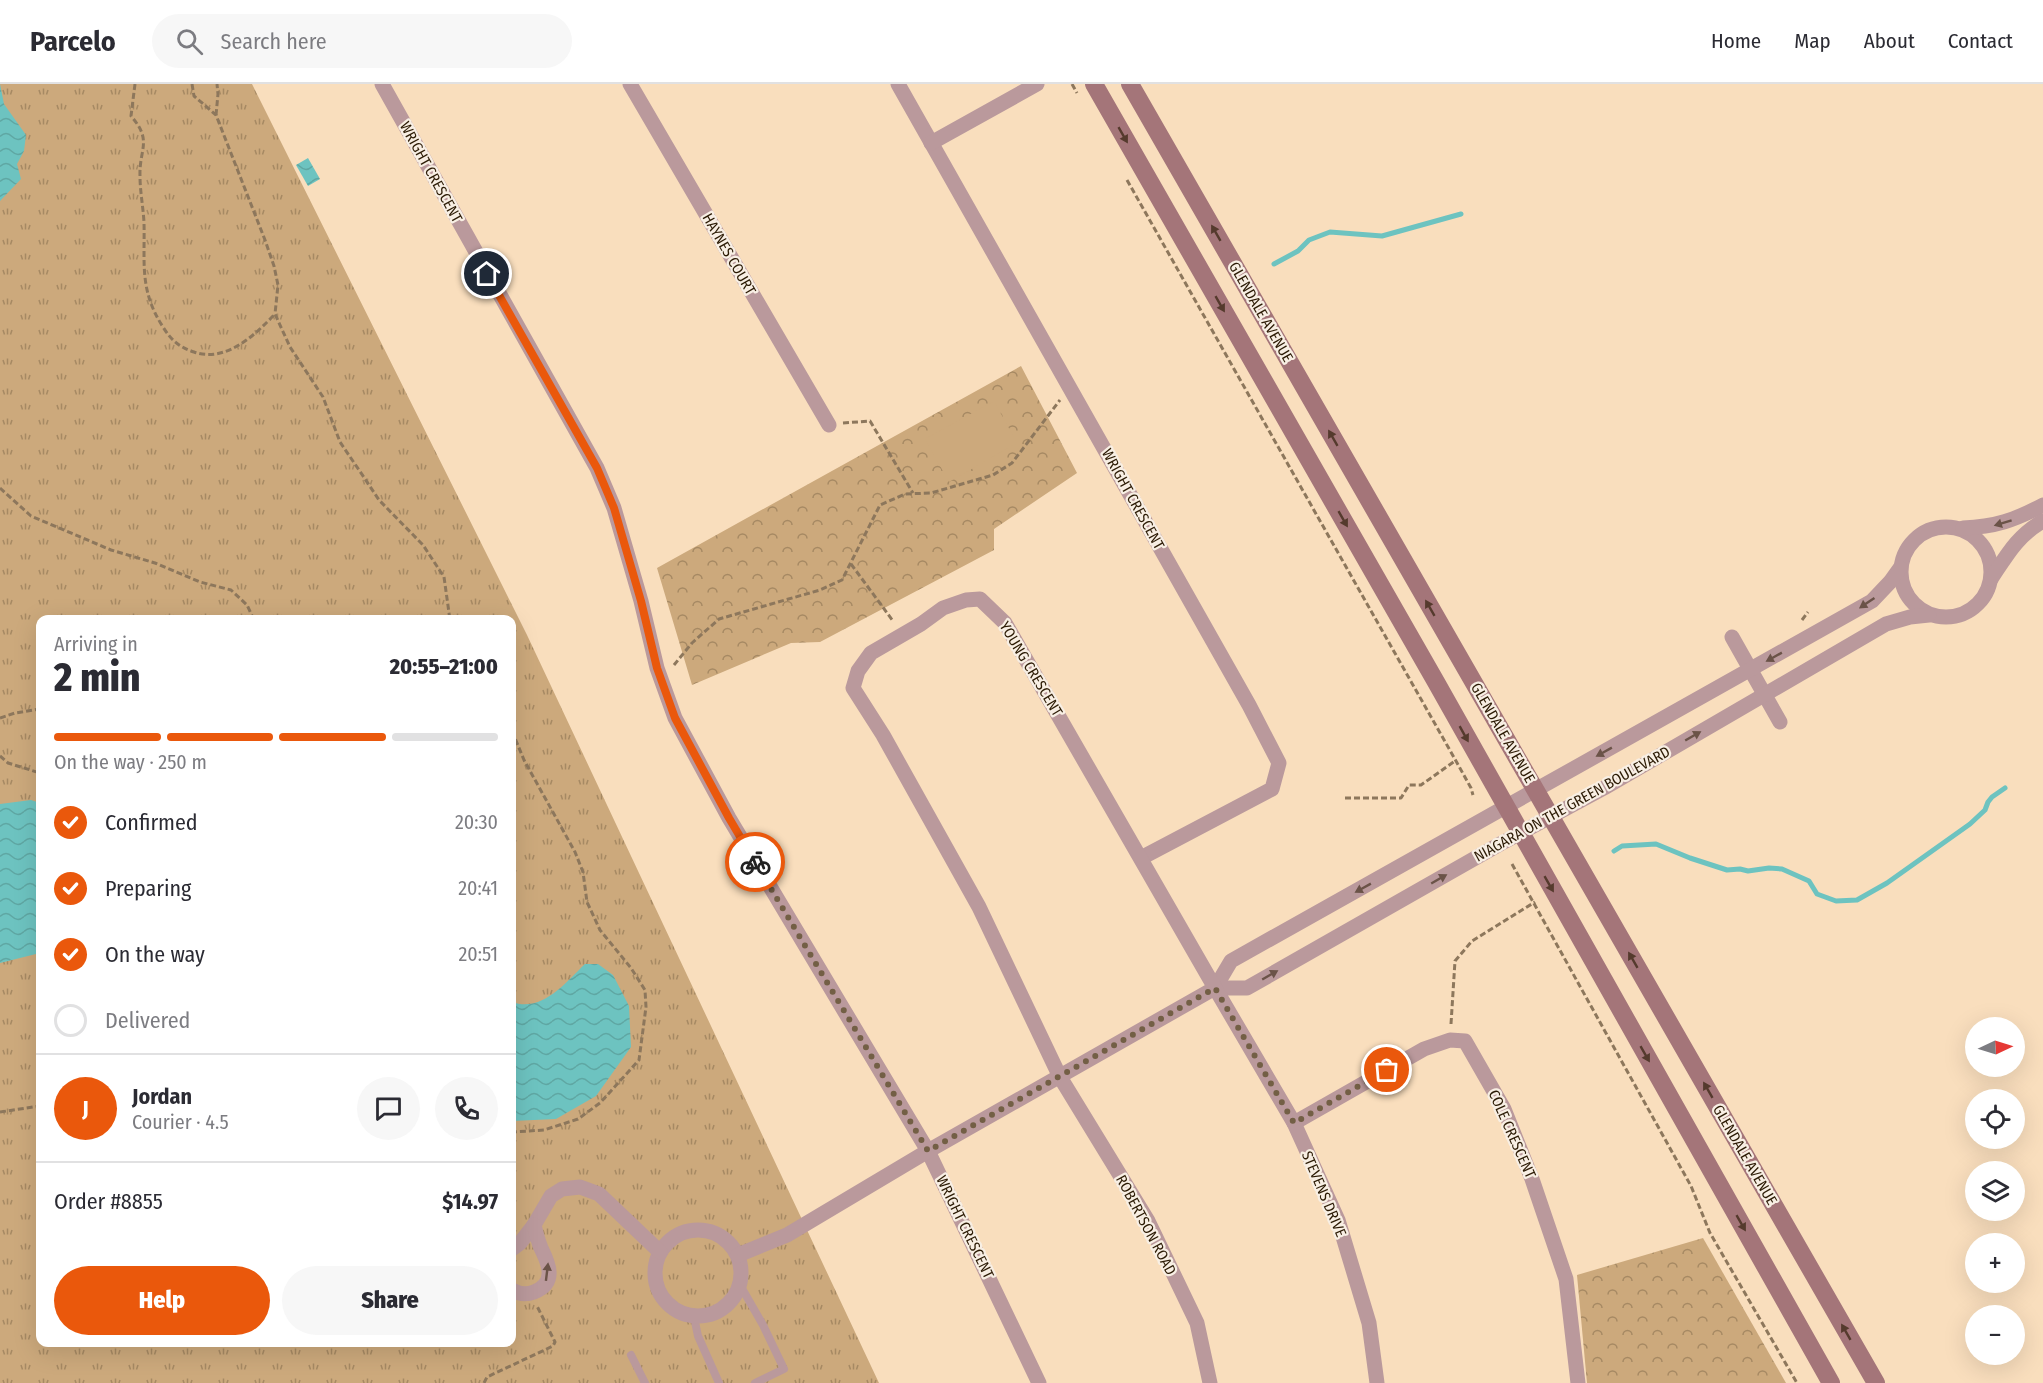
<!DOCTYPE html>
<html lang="en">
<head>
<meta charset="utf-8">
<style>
	:root { --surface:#fff; --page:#f7f7f7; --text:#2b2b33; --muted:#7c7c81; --line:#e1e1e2; --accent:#ea580c }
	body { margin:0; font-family:"Fira Sans Condensed",sans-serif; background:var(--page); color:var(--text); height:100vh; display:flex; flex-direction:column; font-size:22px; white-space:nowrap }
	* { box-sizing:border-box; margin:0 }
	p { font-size:20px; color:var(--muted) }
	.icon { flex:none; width:33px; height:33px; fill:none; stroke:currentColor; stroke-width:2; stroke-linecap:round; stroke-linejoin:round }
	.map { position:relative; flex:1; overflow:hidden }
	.side { position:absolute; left:36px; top:531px; width:480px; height:732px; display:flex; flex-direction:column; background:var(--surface); border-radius:12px; box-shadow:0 6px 24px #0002 }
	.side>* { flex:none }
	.needle { width:39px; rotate:86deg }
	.buttons { position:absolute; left:1965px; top:933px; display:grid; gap:12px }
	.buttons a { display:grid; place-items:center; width:60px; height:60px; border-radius:50%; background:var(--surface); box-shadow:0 6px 24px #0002; font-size:30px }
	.pin { position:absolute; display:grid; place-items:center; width:51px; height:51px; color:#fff; margin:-26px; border:3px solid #fff; border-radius:50%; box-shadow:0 2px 6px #0007 }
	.courier { position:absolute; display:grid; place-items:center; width:60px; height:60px; margin:-30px; border:4px solid #ea580c; border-radius:50%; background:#fff; color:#222; box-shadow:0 2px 8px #0007 }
	.head em { font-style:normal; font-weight:800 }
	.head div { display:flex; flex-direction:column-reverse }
	.head { display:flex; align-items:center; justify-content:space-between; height:102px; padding:0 18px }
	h1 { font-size:39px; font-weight:800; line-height:45px }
	.bar { display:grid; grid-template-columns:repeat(4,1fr); gap:9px 6px; align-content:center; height:72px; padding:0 18px }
	.bar i { height:8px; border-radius:4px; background:var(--line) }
	.bar .current { background:var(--accent) }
	.bar p { grid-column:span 4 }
	.line { display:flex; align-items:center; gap:15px; padding:0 18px; border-top:2px solid var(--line) }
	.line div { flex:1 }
	.round { display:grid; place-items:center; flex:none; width:63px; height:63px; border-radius:32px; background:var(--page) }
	ol { padding:0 18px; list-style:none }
	li { display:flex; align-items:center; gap:18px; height:66px }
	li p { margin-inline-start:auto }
	li .icon { padding:6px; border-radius:50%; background:var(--accent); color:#fff; stroke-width:4 }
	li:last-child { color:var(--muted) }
	li i { width:33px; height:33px; border:3px solid var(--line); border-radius:50% }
	.button { display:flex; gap:12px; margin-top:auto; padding:12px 18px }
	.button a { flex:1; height:69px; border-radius:36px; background:var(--accent); color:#fff; font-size:24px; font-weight:800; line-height:69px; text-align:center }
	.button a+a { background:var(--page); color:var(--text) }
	header { display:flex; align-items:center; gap:36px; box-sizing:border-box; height:84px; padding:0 30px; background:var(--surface); border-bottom:2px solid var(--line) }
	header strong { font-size:28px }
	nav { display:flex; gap:33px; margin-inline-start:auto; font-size:21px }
	.search { width:420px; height:54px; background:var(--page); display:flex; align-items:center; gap:15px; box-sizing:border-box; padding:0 21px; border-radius:33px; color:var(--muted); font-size:22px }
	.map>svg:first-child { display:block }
	.grass { fill:url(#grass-tufts); fill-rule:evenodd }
	.park { fill:url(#park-crowns) }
	.pitch { fill:#cca97c }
	.water { fill:url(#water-waves) }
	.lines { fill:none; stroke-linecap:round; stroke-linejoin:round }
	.stream { stroke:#6dc3c0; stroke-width:5 }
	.path { stroke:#8d775c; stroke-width:3; stroke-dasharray:6 3; stroke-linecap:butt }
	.service { stroke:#ba999c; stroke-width:8 }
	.minor { stroke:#ba999c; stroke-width:15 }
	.secondary { stroke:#a47579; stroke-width:18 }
	.oneway { fill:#553a2d }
	.oneway2 { fill:#6b5348 }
	.done { stroke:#735f45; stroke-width:6; stroke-dasharray:0 10.8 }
	.route { stroke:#ea580c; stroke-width:8 }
	.labels { text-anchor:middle; stroke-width:4.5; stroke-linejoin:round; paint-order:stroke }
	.street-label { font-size:15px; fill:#2b1a04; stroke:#f8efe4 }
</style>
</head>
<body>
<header>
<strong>Parcelo</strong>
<div class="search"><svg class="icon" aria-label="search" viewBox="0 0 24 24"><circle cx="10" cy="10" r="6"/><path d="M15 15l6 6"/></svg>Search here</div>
<nav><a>Home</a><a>Map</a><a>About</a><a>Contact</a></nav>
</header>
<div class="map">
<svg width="2043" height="1299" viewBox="0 0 2043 1299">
	<defs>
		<pattern id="grass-tufts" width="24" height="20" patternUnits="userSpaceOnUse" patternTransform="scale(1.5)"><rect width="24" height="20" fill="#cca97c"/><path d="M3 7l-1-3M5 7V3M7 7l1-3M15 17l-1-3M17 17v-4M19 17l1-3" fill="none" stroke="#a68963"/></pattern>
		<pattern id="park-crowns" width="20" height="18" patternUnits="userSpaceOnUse" patternTransform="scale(1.5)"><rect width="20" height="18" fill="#cca97c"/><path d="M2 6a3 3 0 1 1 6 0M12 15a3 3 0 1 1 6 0" fill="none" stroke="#a68963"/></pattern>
		<pattern id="water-waves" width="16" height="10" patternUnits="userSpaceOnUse" patternTransform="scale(1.5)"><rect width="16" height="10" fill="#6dc3c0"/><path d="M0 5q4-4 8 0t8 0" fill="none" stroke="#5fa7a3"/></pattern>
	</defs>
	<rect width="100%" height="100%" fill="#f9debd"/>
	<!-- grass -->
	<path class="grass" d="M0 0H252L527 551 879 1299H0ZM40 536H512V1258H40Z"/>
	<!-- park -->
	<g class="park">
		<polygon points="1021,282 1077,389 994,445 994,466 820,558 791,559 692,601 657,484"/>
		<polygon points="1703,1154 1786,1299 1587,1299 1577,1191"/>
	</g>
	<!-- pitch -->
	<polygon class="pitch" points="994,317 1017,359 949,398 925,355"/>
	<!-- water -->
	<g class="water">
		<polygon points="0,0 4,20 26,51 24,67 17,80 21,95 0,117"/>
		<polygon points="308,74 320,95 308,102 296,81"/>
		<polygon points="31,716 40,719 40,869 0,879 0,720"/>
		<path d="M585 880H598L613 891 629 922 631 963 596 1012 556 1035 512 1037V918C542 929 565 899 585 880Z"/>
	</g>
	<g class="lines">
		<!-- stream -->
		<g class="stream">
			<polyline points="1274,180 1298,167 1309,156 1330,148 1382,152 1461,130"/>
			<polyline points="1614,767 1622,762 1656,760 1690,774 1727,786 1740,785 1748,787 1769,784 1782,785 1809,797 1817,810 1836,817 1857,816 1887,799 1970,740 1985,726 1988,718 1992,713 2005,704"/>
		</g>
		<!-- path -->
		<g class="path">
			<path d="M135 0 131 32C153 57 139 65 140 92 140 107 143 122 144 138 145 179 139 206 163 243 171 256 179 263 194 268 226 279 255 251 275 230"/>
			<polyline points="192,0 194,12 216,31 265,156 274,182 278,201 275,230 290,263 323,313 340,358 359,386 379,416 423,461 444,493 450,536"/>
			<polyline points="1072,0 1077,9"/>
			<polyline points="216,31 218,10 217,0"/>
			<polyline points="1127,96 1456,677 1471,704 1473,711"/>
			<polyline points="843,339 870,337 913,409"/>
			<polyline points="0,404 31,432 111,466 155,479 200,498 231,506 247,521 254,536"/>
			<polyline points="851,480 893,537"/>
			<polyline points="1802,536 1808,528"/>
			<polyline points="674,581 692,559 719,535 820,506 842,496 880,421 905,410 931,409 993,391 1012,379 1060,316"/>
			<polyline points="0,634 15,629 40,625"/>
			<polyline points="512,647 524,676 575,768 583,788 587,818 600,846 631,884 645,906 646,923 639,976 600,1019 578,1035 544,1046 512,1048"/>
			<polyline points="0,672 8,679 40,689"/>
			<polyline points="1345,714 1401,714 1409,701 1421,701 1455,677"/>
			<polyline points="1512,780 1691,1102 1710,1149 1797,1299"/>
			<polyline points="1451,940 1455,877 1472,857 1535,818"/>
			<polyline points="0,1028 40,1022"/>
			<polyline points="484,1299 487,1293 553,1262 555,1258 537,1222"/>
		</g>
		<!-- service -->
		<g class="service">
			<polyline points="740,1201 763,1241 784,1285 755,1299"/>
			<polyline points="694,1233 698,1252 719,1299"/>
			<polyline points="631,1271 645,1299"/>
		</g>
		<!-- minor -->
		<g class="minor">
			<polyline points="382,0 597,384 614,424 641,517 657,584 675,634 729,734 928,1067 1039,1299"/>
			<polyline points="630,0 829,341"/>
			<polyline points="898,0 1249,621 1279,679 1272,705 1141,774"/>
			<polyline points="931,59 1037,0"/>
			<circle cx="1946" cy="488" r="45"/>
			<path d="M1963 444C1995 443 2015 436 2043 421"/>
			<path d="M1991 495C2007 471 2017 452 2043 437"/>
			<polyline points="1732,553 1780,638"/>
			<polyline points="1215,904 1231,877 1872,517 1890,498 1900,484"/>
			<polyline points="1294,1039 1424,965 1450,956 1465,957 1504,1025 1532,1095 1566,1195 1578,1299"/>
			<circle cx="698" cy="1189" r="43"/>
			<polyline points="512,1165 520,1159 534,1141 551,1112 562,1105 580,1103 599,1110 660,1168"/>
			<polyline points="738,1171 787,1151 928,1067 1215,904 1247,904 1500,760 1604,704 1886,540 1910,533 1929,531"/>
			<path d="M512 1206C519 1210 526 1211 534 1208 557 1199 549 1180 541 1164 538 1157 536 1149 534 1141"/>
			<polyline points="1210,1299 1197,1239 1148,1137 1060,993 979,823 883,651 853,604 858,587 871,569 921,540 943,524 966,516 980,515 1005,539 1215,904 1294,1039 1338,1136 1369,1239 1377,1299"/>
		</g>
		<!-- secondary -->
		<g class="secondary">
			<polyline points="1094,0 1436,598 1831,1299"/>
			<polyline points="1130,0 1876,1299"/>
		</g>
	</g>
	<!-- one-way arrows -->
	<defs><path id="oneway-solid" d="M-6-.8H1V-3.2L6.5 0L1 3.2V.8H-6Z" transform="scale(1.5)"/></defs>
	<g class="oneway">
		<use href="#oneway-solid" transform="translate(1123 51) rotate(60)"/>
		<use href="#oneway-solid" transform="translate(1216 149) rotate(-120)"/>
		<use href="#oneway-solid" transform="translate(1220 220) rotate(60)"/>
		<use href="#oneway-solid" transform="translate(1333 354) rotate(-120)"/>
		<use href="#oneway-solid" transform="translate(1343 435) rotate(60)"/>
		<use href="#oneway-solid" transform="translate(1430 524) rotate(-120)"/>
		<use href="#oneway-solid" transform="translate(1464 650) rotate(61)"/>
		<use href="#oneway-solid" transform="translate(1549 800) rotate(60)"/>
		<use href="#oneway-solid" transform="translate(1633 876) rotate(-120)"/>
		<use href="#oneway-solid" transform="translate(1645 970) rotate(60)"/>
		<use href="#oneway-solid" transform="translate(1708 1006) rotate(-120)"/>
		<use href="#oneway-solid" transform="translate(1741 1139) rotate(60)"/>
		<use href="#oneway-solid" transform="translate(1846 1248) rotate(-120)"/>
	</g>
	<g class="oneway2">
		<use href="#oneway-solid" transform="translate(2003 439) rotate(163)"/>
		<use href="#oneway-solid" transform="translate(1867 519) rotate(146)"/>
		<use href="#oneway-solid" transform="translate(1774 573) rotate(151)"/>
		<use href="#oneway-solid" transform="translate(1693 652) rotate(-30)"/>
		<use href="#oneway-solid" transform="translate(1604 668) rotate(151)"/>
		<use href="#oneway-solid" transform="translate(1439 795) rotate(-30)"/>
		<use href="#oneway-solid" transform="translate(1363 804) rotate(151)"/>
		<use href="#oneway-solid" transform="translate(1270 891) rotate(-30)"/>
		<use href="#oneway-solid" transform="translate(547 1188) rotate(-83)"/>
	</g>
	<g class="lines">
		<!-- done -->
		<polyline class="done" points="755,778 928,1067 1215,904 1294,1039 1387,986"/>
		<!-- route -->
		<polyline class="route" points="487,190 597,384 614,424 641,517 657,584 675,634 729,734 755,778"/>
	</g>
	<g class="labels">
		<!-- street labels -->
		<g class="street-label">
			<text transform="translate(431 88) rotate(61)" y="5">WRIGHT CRESCENT</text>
			<text transform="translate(729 170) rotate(60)" y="5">HAYNES COURT</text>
			<text transform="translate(1261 228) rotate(60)" y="5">GLENDALE AVENUE</text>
			<text transform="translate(1133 415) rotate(61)" y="5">WRIGHT CRESCENT</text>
			<text transform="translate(1031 585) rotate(59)" y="5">YOUNG CRESCENT</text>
			<text transform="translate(1503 649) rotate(60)" y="5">GLENDALE AVENUE</text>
			<text transform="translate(1572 720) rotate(-29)" y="5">NIAGARA ON THE GREEN BOULEVARD</text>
			<text transform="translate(1512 1050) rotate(66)" y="5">COLE CRESCENT</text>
			<text transform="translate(1745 1071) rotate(60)" y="5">GLENDALE AVENUE</text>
			<text transform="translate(1324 1110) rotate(67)" y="5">STEVENS DRIVE</text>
			<text transform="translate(1146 1141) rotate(62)" y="5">ROBERTSON ROAD</text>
			<text transform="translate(965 1143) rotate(64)" y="5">WRIGHT CRESCENT</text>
		</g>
	</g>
</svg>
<div class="buttons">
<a><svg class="needle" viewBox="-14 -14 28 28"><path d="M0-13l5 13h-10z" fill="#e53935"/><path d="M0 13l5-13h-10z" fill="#7c7c81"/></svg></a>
<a><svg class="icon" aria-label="locate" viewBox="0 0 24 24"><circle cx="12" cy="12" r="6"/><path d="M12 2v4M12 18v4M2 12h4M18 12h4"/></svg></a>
<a><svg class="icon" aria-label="layers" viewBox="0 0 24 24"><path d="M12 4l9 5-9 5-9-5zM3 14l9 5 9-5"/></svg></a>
<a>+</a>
<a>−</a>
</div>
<div class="pin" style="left:1387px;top:986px;background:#ea580c"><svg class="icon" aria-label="bag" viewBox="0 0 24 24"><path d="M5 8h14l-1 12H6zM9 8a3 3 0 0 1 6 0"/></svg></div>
<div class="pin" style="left:487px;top:190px;background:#1f2937"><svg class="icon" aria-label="home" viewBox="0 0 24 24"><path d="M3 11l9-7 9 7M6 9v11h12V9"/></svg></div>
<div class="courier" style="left:755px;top:778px"><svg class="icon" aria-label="bike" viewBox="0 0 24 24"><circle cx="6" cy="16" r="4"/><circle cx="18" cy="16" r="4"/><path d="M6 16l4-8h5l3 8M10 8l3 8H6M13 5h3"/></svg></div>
<section class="side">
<div class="head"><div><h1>2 min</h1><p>Arriving in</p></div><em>20:55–21:00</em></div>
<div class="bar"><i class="current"></i><i class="current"></i><i class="current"></i><i></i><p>On the way · 250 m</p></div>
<ol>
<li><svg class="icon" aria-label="check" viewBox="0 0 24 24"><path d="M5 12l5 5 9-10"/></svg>Confirmed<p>20:30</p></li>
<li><svg class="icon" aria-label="check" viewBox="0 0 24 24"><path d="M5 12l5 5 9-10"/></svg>Preparing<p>20:41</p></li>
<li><svg class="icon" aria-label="check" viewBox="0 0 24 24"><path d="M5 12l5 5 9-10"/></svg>On the way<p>20:51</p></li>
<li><i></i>Delivered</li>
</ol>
<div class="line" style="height:108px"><b class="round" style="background:var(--accent);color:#fff">J</b><div><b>Jordan</b><p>Courier · 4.5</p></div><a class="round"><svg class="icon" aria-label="chat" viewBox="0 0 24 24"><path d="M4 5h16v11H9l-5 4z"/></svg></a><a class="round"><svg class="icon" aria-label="phone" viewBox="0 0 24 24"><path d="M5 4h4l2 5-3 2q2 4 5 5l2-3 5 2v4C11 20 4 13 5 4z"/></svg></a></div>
<div class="line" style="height:78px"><div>Order #8855</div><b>$14.97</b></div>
<div class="button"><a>Help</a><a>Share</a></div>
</section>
</div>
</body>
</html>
